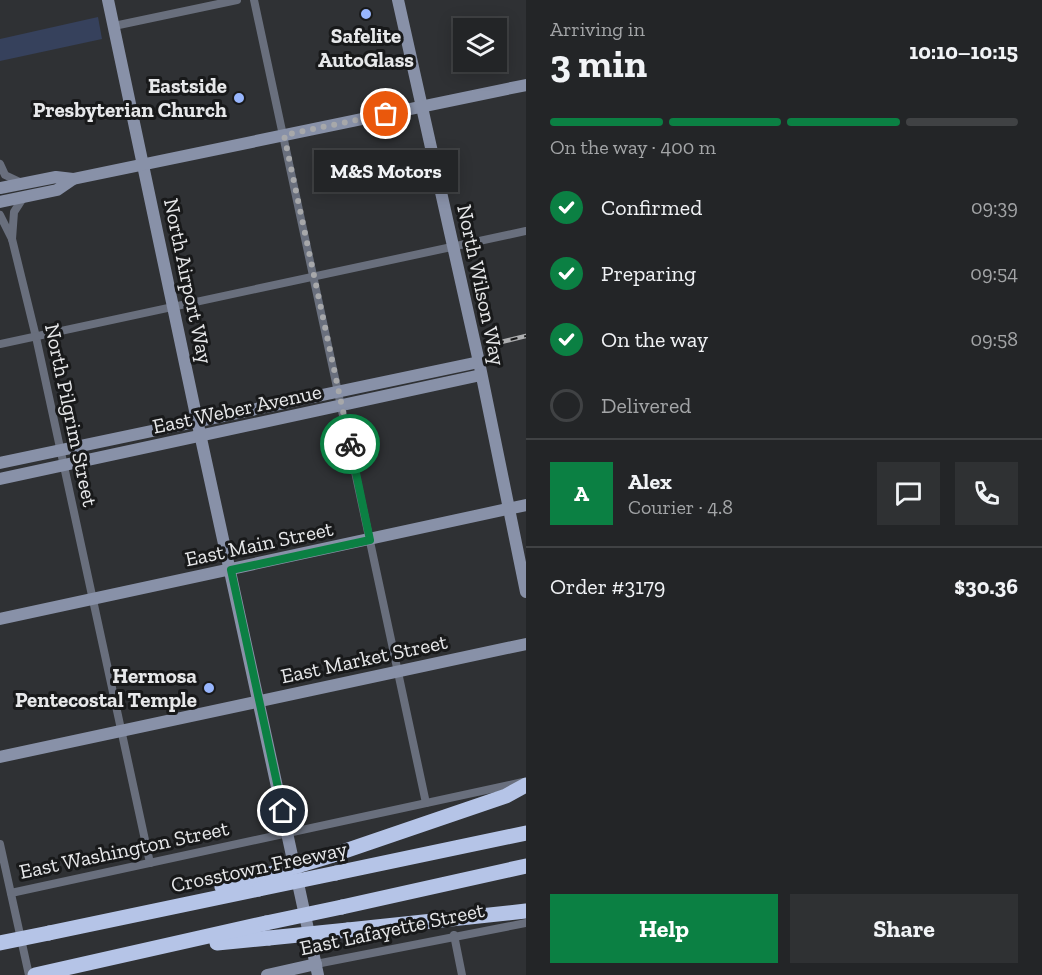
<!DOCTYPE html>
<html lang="en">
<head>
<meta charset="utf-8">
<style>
	:root { --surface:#232527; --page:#2f3133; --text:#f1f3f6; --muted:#a3a5a7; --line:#404244; --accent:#0b8043 }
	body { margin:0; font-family:"Zilla Slab",serif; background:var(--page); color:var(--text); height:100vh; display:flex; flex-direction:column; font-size:22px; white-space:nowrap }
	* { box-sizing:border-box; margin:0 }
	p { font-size:20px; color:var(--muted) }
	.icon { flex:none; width:33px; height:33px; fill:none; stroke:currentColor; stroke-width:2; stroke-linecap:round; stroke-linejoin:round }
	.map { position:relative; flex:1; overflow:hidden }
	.drawer { display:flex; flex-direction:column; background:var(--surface); width:516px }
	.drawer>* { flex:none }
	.buttons { position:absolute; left:453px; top:18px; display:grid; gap:12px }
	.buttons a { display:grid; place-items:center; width:54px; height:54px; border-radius:0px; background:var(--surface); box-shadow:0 3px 15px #0003,0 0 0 2px var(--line); font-size:30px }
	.pin { position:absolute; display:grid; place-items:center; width:51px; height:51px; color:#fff; margin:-26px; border:3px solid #fff; border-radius:50%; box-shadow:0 2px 6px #0007 }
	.courier { position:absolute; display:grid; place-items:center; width:60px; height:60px; margin:-30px; border:4px solid #0b8043; border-radius:50%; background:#fff; color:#222; box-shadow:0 2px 8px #0007 }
	.bubble { position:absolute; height:42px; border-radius:0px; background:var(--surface); box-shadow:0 3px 15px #0003,0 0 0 2px var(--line); font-size:20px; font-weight:700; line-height:42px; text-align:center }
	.overview em { font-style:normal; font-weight:700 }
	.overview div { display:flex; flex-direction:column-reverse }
	.overview { display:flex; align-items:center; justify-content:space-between; height:102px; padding:0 24px }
	h1 { font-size:39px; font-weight:700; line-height:45px }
	.bar { display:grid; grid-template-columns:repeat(4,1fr); gap:9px 6px; align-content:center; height:72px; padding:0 24px }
	.bar i { height:8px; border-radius:4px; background:var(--line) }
	.bar .on { background:var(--accent) }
	.bar p { grid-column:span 4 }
	.line { display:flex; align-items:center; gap:15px; padding:0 24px; border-top:2px solid var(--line) }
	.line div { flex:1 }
	.round { display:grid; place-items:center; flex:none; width:63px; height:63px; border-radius:0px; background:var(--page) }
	ol { padding:0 24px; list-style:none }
	li { display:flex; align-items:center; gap:18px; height:66px }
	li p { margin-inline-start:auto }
	li .icon { padding:6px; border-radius:50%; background:var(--accent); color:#fff; stroke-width:4 }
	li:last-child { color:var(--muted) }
	li i { width:33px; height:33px; border:3px solid var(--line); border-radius:50% }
	.primary-button { display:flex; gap:12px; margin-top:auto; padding:12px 24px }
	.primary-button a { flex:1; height:69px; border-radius:0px; background:var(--accent); color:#fff; font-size:24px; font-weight:700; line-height:69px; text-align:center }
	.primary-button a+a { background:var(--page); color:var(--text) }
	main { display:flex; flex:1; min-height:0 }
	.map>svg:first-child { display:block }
	.green { fill:#36415c }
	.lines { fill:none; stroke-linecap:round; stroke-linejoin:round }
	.street { stroke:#696f7d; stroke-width:8 }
	.secondary { stroke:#8891a8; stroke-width:12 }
	.highway { stroke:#b5c4e7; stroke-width:15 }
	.rail-casing { stroke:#adaeb0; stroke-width:4.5 }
	.rail { stroke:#18191a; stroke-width:2; stroke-dasharray:7; stroke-linecap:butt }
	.highway-bridge { stroke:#b5c4e7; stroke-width:15 }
	.done { stroke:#a7a8aa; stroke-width:6; stroke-dasharray:0 10.8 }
	.route { stroke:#0b8043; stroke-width:8 }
	.poi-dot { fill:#98b6fd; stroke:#18191a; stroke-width:2 }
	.labels { text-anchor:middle; stroke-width:6; stroke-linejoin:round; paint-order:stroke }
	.poi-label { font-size:21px; font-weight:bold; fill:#e7e8ea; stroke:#18191a; text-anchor:end }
	.street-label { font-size:21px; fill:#e7e8ea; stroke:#18191a }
</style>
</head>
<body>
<main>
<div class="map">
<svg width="526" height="975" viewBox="0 0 526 975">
	<rect width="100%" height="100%" fill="#2f3134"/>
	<!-- green -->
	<polygon class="green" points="98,17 102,39 0,61 0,39"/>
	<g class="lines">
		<!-- street -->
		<g class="street">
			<polyline points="254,0 426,803"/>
			<polyline points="114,26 237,0"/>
			<polyline points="0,164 5,175 22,183"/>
			<polyline points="0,215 12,239 36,337 150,863"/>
			<polyline points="12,239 14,212 23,198"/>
			<polyline points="0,344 526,231"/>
			<polyline points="0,844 29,975"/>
			<polyline points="11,893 523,782"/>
			<polyline points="454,935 462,975"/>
			<polyline points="316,964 526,923"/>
		</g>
		<!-- secondary -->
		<g class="secondary">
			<polyline points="108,0 197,420 318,975"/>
			<polyline points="398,0 479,362 526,592"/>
			<polyline points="0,188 56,177 73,179 526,85"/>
			<polyline points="0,202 57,190 73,179"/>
			<polyline points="0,463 479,362"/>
			<polyline points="0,479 481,375"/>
			<polyline points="0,619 526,505"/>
			<polyline points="0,757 526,644"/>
			<polyline points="267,975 316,964"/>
		</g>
		<!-- highway -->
		<g class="highway">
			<polyline points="333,855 506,796 526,785"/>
			<polyline points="336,873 526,833"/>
			<polyline points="222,887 257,878"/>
			<polyline points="342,907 526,866"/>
			<polyline points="348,930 526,911"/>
			<polyline points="49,933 259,889"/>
			<polyline points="217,943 269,938"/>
			<polyline points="35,975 266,923"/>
		</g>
		<!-- rail casing -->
		<g class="rail-casing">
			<polyline id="rail" points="497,343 526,336"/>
		</g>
		<!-- rail -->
		<use href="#rail" class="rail"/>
		<!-- highway-bridge -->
		<g class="highway-bridge">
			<polyline points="257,878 333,855"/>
			<polyline points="259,889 336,873"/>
			<polyline points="266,923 342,907"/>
			<polyline points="269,938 348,930"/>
			<polyline points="0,943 49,933"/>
		</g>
	</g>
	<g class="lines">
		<!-- done -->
		<polyline class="done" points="350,444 284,135 386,114"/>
		<!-- route -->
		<polyline class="route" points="283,811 231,570 370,540 350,444"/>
	</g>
	<!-- markers -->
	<g class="poi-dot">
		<circle cx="366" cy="14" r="6"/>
		<circle cx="239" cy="98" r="6"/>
		<circle cx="209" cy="688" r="6"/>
	</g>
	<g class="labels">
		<!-- poi labels -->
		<g class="poi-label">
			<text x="366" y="43" text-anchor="middle">Safelite<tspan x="366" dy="24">AutoGlass</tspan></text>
			<text x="227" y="93">Eastside<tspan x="227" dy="24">Presbyterian Church</tspan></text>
			<text x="197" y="683">Hermosa<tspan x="197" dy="24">Pentecostal Temple</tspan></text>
		</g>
		<!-- street labels -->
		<g class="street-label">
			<text transform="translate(188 281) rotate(78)" y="7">North Airport Way</text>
			<text transform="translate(481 285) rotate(78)" y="7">North Wilson Way</text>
			<text transform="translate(237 409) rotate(-12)" y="7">East Weber Avenue</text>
			<text transform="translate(71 415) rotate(78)" y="7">North Pilgrim Street</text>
			<text transform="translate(259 544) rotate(-12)" y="7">East Main Street</text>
			<text transform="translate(364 659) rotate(-12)" y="7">East Market Street</text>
			<text transform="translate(124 850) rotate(-12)" y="7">East Washington Street</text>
			<text transform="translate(259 867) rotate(-12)" y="7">Crosstown Freeway</text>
			<text transform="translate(392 929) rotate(-12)" y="7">East Lafayette Street</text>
		</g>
	</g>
</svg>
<div class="buttons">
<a><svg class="icon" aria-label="layers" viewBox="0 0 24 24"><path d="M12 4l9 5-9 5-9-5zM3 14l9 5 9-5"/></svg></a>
</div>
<div class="pin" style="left:386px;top:114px;background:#ea580c"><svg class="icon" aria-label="bag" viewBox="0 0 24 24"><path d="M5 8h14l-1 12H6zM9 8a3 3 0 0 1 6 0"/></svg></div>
<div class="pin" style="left:283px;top:811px;background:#1f2937"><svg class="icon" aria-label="home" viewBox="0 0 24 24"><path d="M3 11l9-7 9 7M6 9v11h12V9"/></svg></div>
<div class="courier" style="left:350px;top:444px"><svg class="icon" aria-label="bike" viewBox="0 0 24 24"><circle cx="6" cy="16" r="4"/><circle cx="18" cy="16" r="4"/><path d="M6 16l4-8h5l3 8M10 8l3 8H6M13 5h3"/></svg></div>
<div class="bubble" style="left:314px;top:150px;width:144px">M&amp;S Motors</div>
</div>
<section class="drawer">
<div class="overview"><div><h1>3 min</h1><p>Arriving in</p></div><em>10:10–10:15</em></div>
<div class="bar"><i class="on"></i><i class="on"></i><i class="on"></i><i></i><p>On the way · 400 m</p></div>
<ol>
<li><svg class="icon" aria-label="check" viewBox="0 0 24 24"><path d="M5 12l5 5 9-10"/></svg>Confirmed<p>09:39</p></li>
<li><svg class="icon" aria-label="check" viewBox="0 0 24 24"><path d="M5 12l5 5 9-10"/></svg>Preparing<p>09:54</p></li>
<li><svg class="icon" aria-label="check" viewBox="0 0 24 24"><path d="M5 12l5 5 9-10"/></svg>On the way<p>09:58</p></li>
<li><i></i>Delivered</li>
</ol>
<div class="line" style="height:108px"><b class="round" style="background:var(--accent);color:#fff">A</b><div><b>Alex</b><p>Courier · 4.8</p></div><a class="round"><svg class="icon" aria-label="chat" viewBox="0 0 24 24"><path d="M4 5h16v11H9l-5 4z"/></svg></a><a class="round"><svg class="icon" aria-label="phone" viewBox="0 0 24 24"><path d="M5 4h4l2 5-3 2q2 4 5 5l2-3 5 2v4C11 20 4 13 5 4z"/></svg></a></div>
<div class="line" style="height:78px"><div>Order #3179</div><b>$30.36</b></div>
<div class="primary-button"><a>Help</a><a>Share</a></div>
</section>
</main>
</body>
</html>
